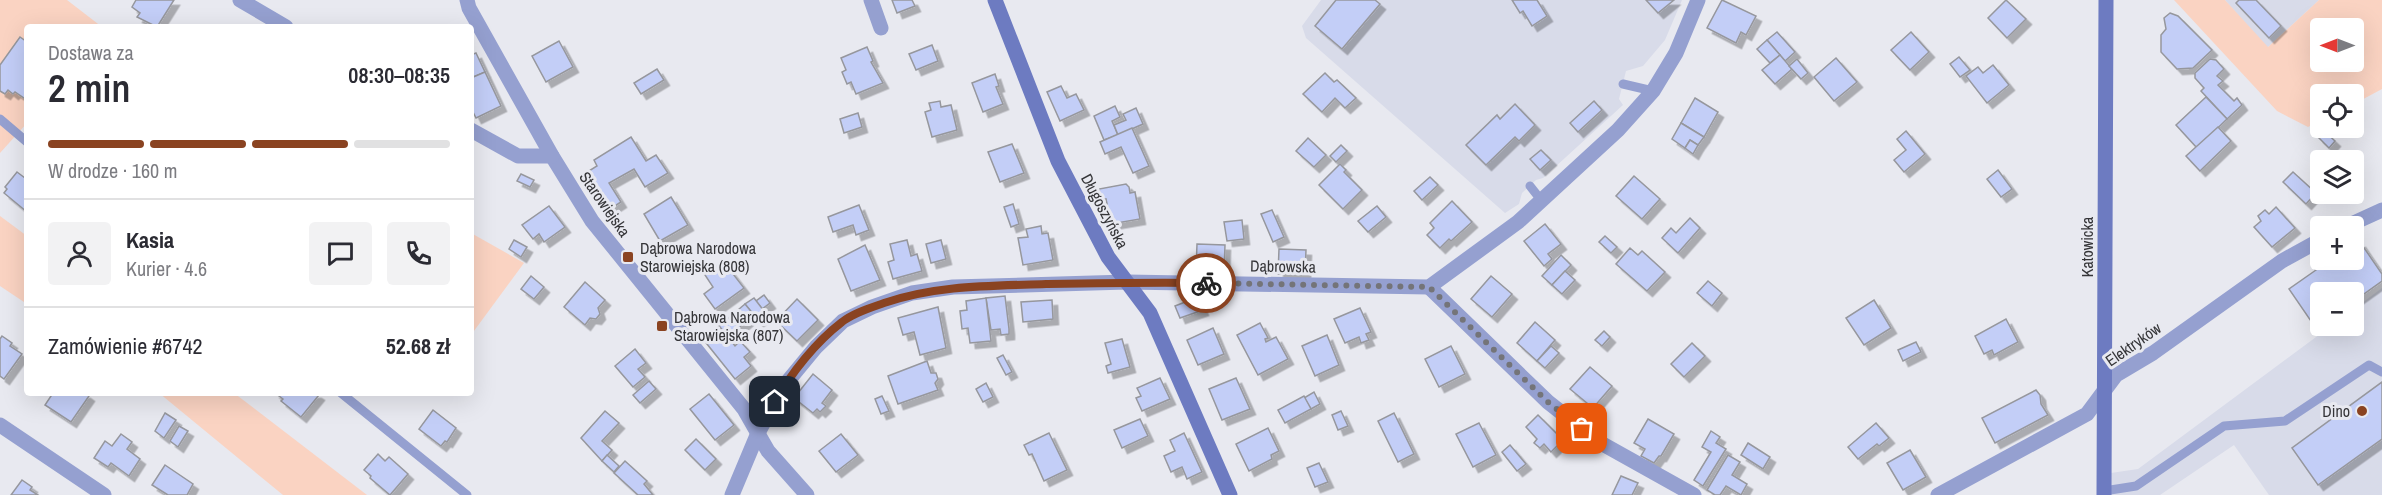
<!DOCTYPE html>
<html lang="pl">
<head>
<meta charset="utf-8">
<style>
	:root { --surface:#fff; --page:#f2f2f3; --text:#2b2b33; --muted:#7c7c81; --line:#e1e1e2; --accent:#8a4321 }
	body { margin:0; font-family:"Archivo Narrow",sans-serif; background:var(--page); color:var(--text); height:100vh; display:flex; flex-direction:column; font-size:22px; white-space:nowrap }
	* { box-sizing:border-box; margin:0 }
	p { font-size:20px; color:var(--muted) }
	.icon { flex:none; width:33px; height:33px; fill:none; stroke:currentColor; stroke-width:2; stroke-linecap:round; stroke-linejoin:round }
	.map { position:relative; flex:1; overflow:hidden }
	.panel { position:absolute; left:24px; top:24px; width:450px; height:372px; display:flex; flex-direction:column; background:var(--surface); border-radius:6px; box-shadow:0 6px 24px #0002 }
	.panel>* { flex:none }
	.needle { width:39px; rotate:270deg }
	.tools { position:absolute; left:2310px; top:18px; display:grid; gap:12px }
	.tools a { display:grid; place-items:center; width:54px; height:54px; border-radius:6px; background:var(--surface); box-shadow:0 6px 24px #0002; font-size:30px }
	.pin { position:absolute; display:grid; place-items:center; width:51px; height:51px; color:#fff; margin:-26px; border-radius:12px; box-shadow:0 3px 9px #0006 }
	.courier { position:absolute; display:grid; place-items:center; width:60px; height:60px; margin:-30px; border:4px solid #8a4321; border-radius:50%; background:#fff; color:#222; box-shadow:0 2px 8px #0007 }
	.overview em { font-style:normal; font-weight:600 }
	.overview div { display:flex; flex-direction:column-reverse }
	.overview { display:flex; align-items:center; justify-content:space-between; height:102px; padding:0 24px }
	h1 { font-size:39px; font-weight:600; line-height:45px }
	.bar { display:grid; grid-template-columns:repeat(4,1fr); gap:9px 6px; align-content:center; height:72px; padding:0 24px }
	.bar i { height:8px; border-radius:4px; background:var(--line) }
	.bar .active { background:var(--accent) }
	.bar p { grid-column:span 4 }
	.line { display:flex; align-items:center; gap:15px; padding:0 24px; border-top:2px solid var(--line) }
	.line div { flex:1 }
	.round { display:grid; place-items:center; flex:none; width:63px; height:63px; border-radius:6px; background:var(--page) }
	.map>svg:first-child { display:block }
	.built { fill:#d8dbe9 }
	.green { fill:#fad3c2; fill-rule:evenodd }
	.building { fill:#c3cef7; stroke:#96979d; stroke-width:1.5; filter:url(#shadow) }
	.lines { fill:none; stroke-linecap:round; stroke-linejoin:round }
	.lane { stroke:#95a0d0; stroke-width:9 }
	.street { stroke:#95a0d0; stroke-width:15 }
	.secondary { stroke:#6d7bc1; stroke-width:15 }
	.done { stroke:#747478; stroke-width:6; stroke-dasharray:0 10.8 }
	.route { stroke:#8a4321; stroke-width:8 }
	.poi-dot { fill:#8a4321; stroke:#e8e9f0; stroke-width:2 }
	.labels { text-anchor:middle; stroke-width:6; stroke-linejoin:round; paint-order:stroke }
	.street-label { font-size:16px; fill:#353538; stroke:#e8e9f0 }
	.poi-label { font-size:16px; fill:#353538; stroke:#e8e9f0; text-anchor:start }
</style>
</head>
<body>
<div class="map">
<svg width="2382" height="495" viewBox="0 0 2382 495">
	<defs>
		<filter id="shadow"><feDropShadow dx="5.5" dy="5.5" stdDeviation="0" flood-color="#0004"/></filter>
	</defs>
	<rect width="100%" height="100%" fill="#e8e9f0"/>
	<!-- built -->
	<g class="built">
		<polygon points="1321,0 1682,0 1665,40 1643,66 1626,71 1619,99 1623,105 1543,178 1536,180 1522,193 1519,204 1505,213 1306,38 1302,26"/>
		<polygon points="2225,0 2319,0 2267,48"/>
		<polygon points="2382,288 2382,495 2269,495 2234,445 2160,495 2104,495 2104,474 2138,469 2331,326 2354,326 2354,309"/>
	</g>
	<!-- green -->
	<g class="green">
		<polygon points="0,0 67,0 102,27 27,27 27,123 0,153"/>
		<path d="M2174 0H2225L2268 47 2319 0H2382V89L2354 104V94H2320V121L2308 127 2277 111ZM2354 28V62H2320V28Z"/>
		<polygon points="0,216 27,236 27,304 0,286"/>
		<polygon points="471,233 524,263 471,335"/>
		<polygon points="159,393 234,393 367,495 283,495"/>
	</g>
	<!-- building -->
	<g class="building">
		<polygon points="136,0 174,0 157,27 137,17 140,13 132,7"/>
		<polygon points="892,0 912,0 915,6 897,13"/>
		<polygon points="1336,0 1375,0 1380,4 1342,49 1315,26"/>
		<polygon points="1512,0 1537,0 1547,16 1532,26 1523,11 1520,13"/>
		<polygon points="1646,0 1674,0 1658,13"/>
		<polygon points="1722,0 1756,16 1746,35 1741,32 1736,43 1707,28"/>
		<polygon points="2006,0 2026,19 2007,38 1988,18"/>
		<polygon points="2239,0 2256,0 2281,26 2269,38 2236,3"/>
		<polygon points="2170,13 2178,16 2212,50 2193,68 2177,69 2161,52 2161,35 2166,29 2164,18"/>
		<polygon points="1777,32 1795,52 1785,61 1767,40"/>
		<polygon points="1911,32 1929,52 1910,70 1891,50"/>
		<polygon points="20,37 27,42 27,100 15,92 13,94 8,90 5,94 0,91 0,65"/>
		<polygon points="1767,40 1780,55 1770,63 1757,49"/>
		<polygon points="559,41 573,67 546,82 532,56"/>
		<polygon points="932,45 938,61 916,70 909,54"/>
		<polygon points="867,47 873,61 871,62 883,83 856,94 851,82 847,84 842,72 846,70 841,58"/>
		<polygon points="476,53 485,72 471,78 471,55"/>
		<polygon points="1780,55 1792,69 1775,84 1762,70"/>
		<polygon points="1959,57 1970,70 1960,77 1950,64"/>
		<polygon points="1836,58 1857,82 1834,101 1814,77"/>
		<polygon points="1797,59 1808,73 1801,79 1789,66"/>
		<polygon points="2210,59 2216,60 2224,69 2217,76 2223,81 2218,85 2234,101 2237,98 2242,105 2227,119 2201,91 2204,88 2195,78 2195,73"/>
		<polygon points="1993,65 2009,85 1987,103 1966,76 1978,67 1983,73"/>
		<polygon points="657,69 664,80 641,94 634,83"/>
		<polygon points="485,72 501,106 476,118 471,108 471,78"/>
		<polygon points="1325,73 1334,82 1337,80 1356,98 1345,108 1335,98 1322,112 1303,94"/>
		<polygon points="995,74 999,86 996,87 1003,104 983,112 972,83"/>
		<polygon points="1061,86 1067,98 1076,94 1084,110 1060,121 1047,92"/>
		<polygon points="2206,97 2227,119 2197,148 2176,125"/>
		<polygon points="1695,98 1718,112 1704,137 1681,123"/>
		<polygon points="940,101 941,107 951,105 957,130 932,137 925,112 931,110 929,103"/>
		<polygon points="1594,101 1602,110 1578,132 1570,123"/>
		<polygon points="1515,104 1535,125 1519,141 1515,137 1486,165 1466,145 1497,115 1500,119"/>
		<polygon points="1115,106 1120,117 1112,121 1118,135 1104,140 1094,116"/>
		<polygon points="1136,108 1143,124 1118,135 1114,125 1126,120 1123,114"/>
		<polygon points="858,113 862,127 844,133 840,119"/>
		<polygon points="1681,123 1704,137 1698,145 1690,140 1685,148 1672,139"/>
		<polygon points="2218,127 2231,141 2200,171 2186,156"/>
		<polygon points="1132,128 1149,166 1133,173 1121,147 1105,154 1100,142"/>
		<polygon points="1906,131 1925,154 1904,172 1894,160 1906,150 1897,139"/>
		<polygon points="2324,131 2335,141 2329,148 2318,137"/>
		<polygon points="631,137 646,161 656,155 668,173 645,187 634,169 609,183 621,202 607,211 584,174 597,166 594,160"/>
		<polygon points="1308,138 1326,155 1314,167 1296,151"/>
		<polygon points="1690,140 1698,145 1693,154 1685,148"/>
		<polygon points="1012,144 1024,173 1000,182 988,152"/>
		<polygon points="1341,145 1347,151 1336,162 1330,156"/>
		<polygon points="1541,150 1551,160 1540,170 1530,159"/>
		<polygon points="1340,164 1346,170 1344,172 1362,190 1343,209 1319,185"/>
		<polygon points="1998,170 2012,189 2001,197 1987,179"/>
		<polygon points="17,172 25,178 27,175 27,212 4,193 7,189 5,187"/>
		<polygon points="2293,172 2316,193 2306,204 2283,182"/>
		<polygon points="521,174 534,180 530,187 517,181"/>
		<polygon points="1634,176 1660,199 1642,219 1616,196"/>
		<polygon points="1430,177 1438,185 1422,200 1414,191"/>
		<polygon points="1126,184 1129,187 1130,193 1135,192 1140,219 1111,224 1106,199 1101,200 1099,189"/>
		<polygon points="671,197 688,225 660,241 644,214"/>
		<polygon points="1452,201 1472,222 1451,241 1449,239 1440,248 1427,235 1434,228 1430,223"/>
		<polygon points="1013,204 1019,224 1011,227 1004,207"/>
		<polygon points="859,205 869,230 856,235 853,225 833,232 828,217"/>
		<polygon points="549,206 565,227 544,242 539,234 533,239 522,225"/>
		<polygon points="1377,206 1386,217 1368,232 1358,221"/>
		<polygon points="2276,207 2295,228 2272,247 2254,227 2261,221 2258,216 2265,210 2269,214"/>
		<polygon points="1272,210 1284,237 1273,242 1261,214"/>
		<polygon points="1690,218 1700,228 1678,253 1662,238 1671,228 1676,233"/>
		<polygon points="1242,220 1244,239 1227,241 1224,222"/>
		<polygon points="1545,224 1561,244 1548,254 1552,259 1544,266 1524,241"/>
		<polygon points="1041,226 1042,234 1048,233 1053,260 1023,265 1018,238 1028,237 1026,229"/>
		<polygon points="1605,236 1617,247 1611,253 1599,242"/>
		<polygon points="514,240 527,247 521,257 509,249"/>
		<polygon points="907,240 911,256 917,254 922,271 893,279 888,262 894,260 890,244"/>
		<polygon points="941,240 946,259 931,263 926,244"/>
		<polygon points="2360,242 2382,274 2382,281 2354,301 2354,292 2320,292 2320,323 2315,327 2289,289 2316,270 2313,267 2325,260 2354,260 2354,247"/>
		<polygon points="1197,244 1225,245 1224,272 1196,271"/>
		<polygon points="865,245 880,280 851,291 838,259"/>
		<polygon points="1630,248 1638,255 1642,251 1665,272 1647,291 1616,264"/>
		<polygon points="1279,249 1306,250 1305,274 1278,274"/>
		<polygon points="1561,255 1571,265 1552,285 1542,276"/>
		<polygon points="723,261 744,288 715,309 704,294 713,287 705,275"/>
		<polygon points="1565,271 1575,280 1562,294 1552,285"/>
		<polygon points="531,276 544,287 534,299 521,289"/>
		<polygon points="1491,276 1512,294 1492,317 1471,299"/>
		<polygon points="1708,281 1722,293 1712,306 1697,293"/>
		<polygon points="585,282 605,300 598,308 600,314 596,319 590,318 585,325 564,307"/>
		<polygon points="764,295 770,303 762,309 756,301"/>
		<polygon points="1005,296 1009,329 1009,334 1001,335 1000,329 991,330 986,298"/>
		<polygon points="1198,297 1203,310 1180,318 1175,306"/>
		<polygon points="754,298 767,315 758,321 745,304"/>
		<polygon points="986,298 991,341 970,343 968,328 962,329 960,311 967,310 966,301"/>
		<polygon points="797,299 818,320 797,341 776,321"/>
		<polygon points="1052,300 1053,319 1023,322 1021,302"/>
		<polygon points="1874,300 1891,328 1864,345 1846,318"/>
		<polygon points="745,304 754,315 728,337 719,326"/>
		<polygon points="938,307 946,348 920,355 914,332 903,335 898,318"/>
		<polygon points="1360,308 1371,332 1366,334 1369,340 1361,343 1359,337 1345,343 1334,319"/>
		<polygon points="2006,319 2018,342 1994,355 1992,350 1984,354 1975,336"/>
		<polygon points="1535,322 1555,340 1537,361 1517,343"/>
		<polygon points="1260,323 1268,338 1265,339 1266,342 1276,337 1288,359 1258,375 1237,335"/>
		<polygon points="719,326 735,346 740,341 750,352 744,357 751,366 735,379 703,339"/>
		<polygon points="1213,328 1224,354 1198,365 1187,340"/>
		<polygon points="1604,331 1610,337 1602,346 1595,340"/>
		<polygon points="1327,335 1339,365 1315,376 1302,346"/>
		<polygon points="2,336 12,343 10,346 22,354 4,379 0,376 0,339"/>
		<polygon points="1122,339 1130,367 1108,373 1106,366 1111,364 1105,343"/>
		<polygon points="1916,342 1921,352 1903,361 1898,350"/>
		<polygon points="1692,343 1705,356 1684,377 1671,364"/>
		<polygon points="1451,346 1465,374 1439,387 1425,359"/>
		<polygon points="1551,346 1559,353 1545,368 1537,361"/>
		<polygon points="635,349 646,363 638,369 645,377 633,387 615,366"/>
		<polygon points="1003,355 1012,372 1006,375 997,358"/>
		<polygon points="927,361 931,373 936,373 938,379 935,383 938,390 898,404 888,376"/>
		<polygon points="1590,367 1612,386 1593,408 1570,389"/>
		<polygon points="813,374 832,390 822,403 826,406 820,412 817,409 813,413 794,398"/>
		<polygon points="1160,378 1170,399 1142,411 1136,398 1141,396 1137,388"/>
		<polygon points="1236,378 1250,409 1222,420 1209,389"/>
		<polygon points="649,381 656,389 640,403 633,395"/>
		<polygon points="2382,382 2382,439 2318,485 2292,448"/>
		<polygon points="986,383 993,397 983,402 976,389"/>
		<polygon points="2036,390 2040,395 2041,404 2048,415 1995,443 1982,418"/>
		<polygon points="1314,392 1320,404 1311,409 1304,398"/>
		<polygon points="53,393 85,393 89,396 71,422 45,405"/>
		<polygon points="275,393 316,393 319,395 301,417 281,401 283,399"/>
		<polygon points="709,394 734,425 715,440 690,409"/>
		<polygon points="882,396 889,411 881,414 875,399"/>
		<polygon points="1304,396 1311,409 1285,423 1278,410"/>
		<polygon points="433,410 456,428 447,442 445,441 441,446 419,429"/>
		<polygon points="605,411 619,423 602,441 612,450 602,461 581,438"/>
		<polygon points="1341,411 1348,426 1338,430 1332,415"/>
		<polygon points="165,413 176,420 164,438 155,431"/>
		<polygon points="1394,413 1414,454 1398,462 1378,421"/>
		<polygon points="1538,415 1563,440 1551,452 1544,444 1540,448 1534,443 1537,439 1526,427"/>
		<polygon points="1140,419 1148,436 1122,448 1114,430"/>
		<polygon points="1648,419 1674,434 1661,456 1659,456 1654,463 1641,456 1645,449 1634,443"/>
		<polygon points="1479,423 1496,455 1473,467 1456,434"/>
		<polygon points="1876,423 1889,438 1879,446 1877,444 1858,459 1848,447"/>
		<polygon points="179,426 188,431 178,447 170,441"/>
		<polygon points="1268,428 1279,451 1271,455 1272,459 1249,471 1236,444"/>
		<polygon points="1711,431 1720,437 1716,443 1726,449 1703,486 1694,480 1711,452 1702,447"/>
		<polygon points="1049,433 1067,470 1044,481 1032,454 1029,455 1024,445"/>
		<polygon points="1184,433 1202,472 1187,479 1182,467 1171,472 1164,456 1175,451 1170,440"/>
		<polygon points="121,434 132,442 127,449 140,459 129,476 111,463 108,467 94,458 105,441 112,446"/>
		<polygon points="841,434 858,455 836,472 819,451"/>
		<polygon points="696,439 716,459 705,470 685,450"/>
		<polygon points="1748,443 1770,457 1763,469 1741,455"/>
		<polygon points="1510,445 1526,464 1517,471 1502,452"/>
		<polygon points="1910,450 1926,477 1903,490 1887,463"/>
		<polygon points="378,454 385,461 389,457 408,474 390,495 370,478 371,476 364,470"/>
		<polygon points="607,455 619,466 614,472 602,461"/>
		<polygon points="1728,455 1740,462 1732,475 1747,484 1741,495 1726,486 1720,495 1715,495 1707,490"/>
		<polygon points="625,461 647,481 644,484 653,495 638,495 614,473"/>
		<polygon points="1319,463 1328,482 1315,487 1307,468"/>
		<polygon points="165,465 193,484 187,495 168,495 152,485"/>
		<polygon points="1621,476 1638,483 1632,495 1612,495"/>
		<polygon points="22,480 32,487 30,490 38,495 11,495"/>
	</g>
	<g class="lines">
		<!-- lane -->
		<g class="lane">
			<polyline points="1623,84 1653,91"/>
			<polyline points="0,119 27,142"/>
			<polyline points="1530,186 1541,200"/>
			<polyline points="341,393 467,495"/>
			<polyline points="2104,491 2136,486 2224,426 2285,421 2369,365 2382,372"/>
		</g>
		<!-- street -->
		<g class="street">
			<polyline points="240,0 286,27"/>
			<polyline points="467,0 469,8 552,156 592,221 744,409 768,451 807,495"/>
			<polyline points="871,0 881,28"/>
			<polyline points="471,130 518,156 552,156"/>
			<polyline points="2347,226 2382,210"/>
			<polyline points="1429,287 1548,402 1599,442 1694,495"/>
			<polyline points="0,425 104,495"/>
			<polyline points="732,495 758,433 783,387 816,347 843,321 872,307 912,293 953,287 1127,282 1429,287 1518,222 1618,130 1653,91 1676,53 1698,0"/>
			<polyline points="1938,495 2087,414 2116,375 2153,353 2282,261 2320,240"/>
		</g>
		<!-- secondary -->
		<g class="secondary">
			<polyline points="995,0 1058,161 1108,257 1150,313 1230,495"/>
			<polyline points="2104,495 2106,0"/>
		</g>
	</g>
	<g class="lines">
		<!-- done -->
		<polyline class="done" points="1206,283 1429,287 1548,402 1582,429"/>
		<!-- route -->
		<path class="route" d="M775 402C791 373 816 342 842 322 853 313 870 308 884 303 937 285 991 286 1046 284 1100 283 1153 282 1206 283"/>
	</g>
	<!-- markers -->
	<g class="poi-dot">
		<rect x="622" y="251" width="12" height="12" rx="3"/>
		<rect x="656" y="320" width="12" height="12" rx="3"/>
		<circle cx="2362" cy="411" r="6"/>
	</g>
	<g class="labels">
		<!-- street labels -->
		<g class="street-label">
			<text transform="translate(605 204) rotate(55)" y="6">Starowiejska</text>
			<text transform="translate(1105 211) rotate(62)" y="6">Długoszyńska</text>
			<text transform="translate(2087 247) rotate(-90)" y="6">Katowicka</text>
			<text transform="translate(1283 266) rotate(1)" y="6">Dąbrowska</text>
			<text transform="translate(2133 344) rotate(-35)" y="6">Elektryków</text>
		</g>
		<!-- poi labels -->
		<g class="poi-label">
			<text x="640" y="254">Dąbrowa Narodowa<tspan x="640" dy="18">Starowiejska (808)</tspan></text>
			<text x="674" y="323">Dąbrowa Narodowa<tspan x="674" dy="18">Starowiejska (807)</tspan></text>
			<text x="2350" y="417" text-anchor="end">Dino</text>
		</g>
	</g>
</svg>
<div class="tools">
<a><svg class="needle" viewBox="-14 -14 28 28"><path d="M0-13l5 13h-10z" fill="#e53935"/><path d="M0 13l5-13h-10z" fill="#7c7c81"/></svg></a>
<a><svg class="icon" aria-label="locate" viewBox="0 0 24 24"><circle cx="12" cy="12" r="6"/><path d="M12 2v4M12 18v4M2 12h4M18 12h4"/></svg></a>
<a><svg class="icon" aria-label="layers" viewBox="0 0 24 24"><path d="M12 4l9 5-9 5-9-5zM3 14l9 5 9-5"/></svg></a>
<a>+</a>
<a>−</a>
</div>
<div class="pin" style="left:1582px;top:429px;background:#ea580c"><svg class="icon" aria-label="bag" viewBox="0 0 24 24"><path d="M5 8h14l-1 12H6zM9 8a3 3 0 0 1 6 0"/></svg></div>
<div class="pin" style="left:775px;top:402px;background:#1f2937"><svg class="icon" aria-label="home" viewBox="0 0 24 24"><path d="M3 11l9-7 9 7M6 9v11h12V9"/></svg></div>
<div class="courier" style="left:1206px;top:283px"><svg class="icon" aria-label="bike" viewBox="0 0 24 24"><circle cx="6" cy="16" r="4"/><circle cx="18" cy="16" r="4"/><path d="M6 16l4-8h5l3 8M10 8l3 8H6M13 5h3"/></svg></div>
<section class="panel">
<div class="overview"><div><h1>2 min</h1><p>Dostawa za</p></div><em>08:30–08:35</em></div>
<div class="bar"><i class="active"></i><i class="active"></i><i class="active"></i><i></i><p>W drodze · 160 m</p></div>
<div class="line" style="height:108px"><a class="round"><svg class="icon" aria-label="person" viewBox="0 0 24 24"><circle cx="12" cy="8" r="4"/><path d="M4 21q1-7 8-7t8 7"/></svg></a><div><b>Kasia</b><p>Kurier · 4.6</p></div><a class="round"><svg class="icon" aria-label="chat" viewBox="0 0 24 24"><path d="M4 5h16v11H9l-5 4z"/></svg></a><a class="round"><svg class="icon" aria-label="phone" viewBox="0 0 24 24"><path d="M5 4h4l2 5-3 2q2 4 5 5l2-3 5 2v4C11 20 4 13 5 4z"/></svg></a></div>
<div class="line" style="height:78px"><div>Zamówienie #6742</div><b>52.68 zł</b></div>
</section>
</div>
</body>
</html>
